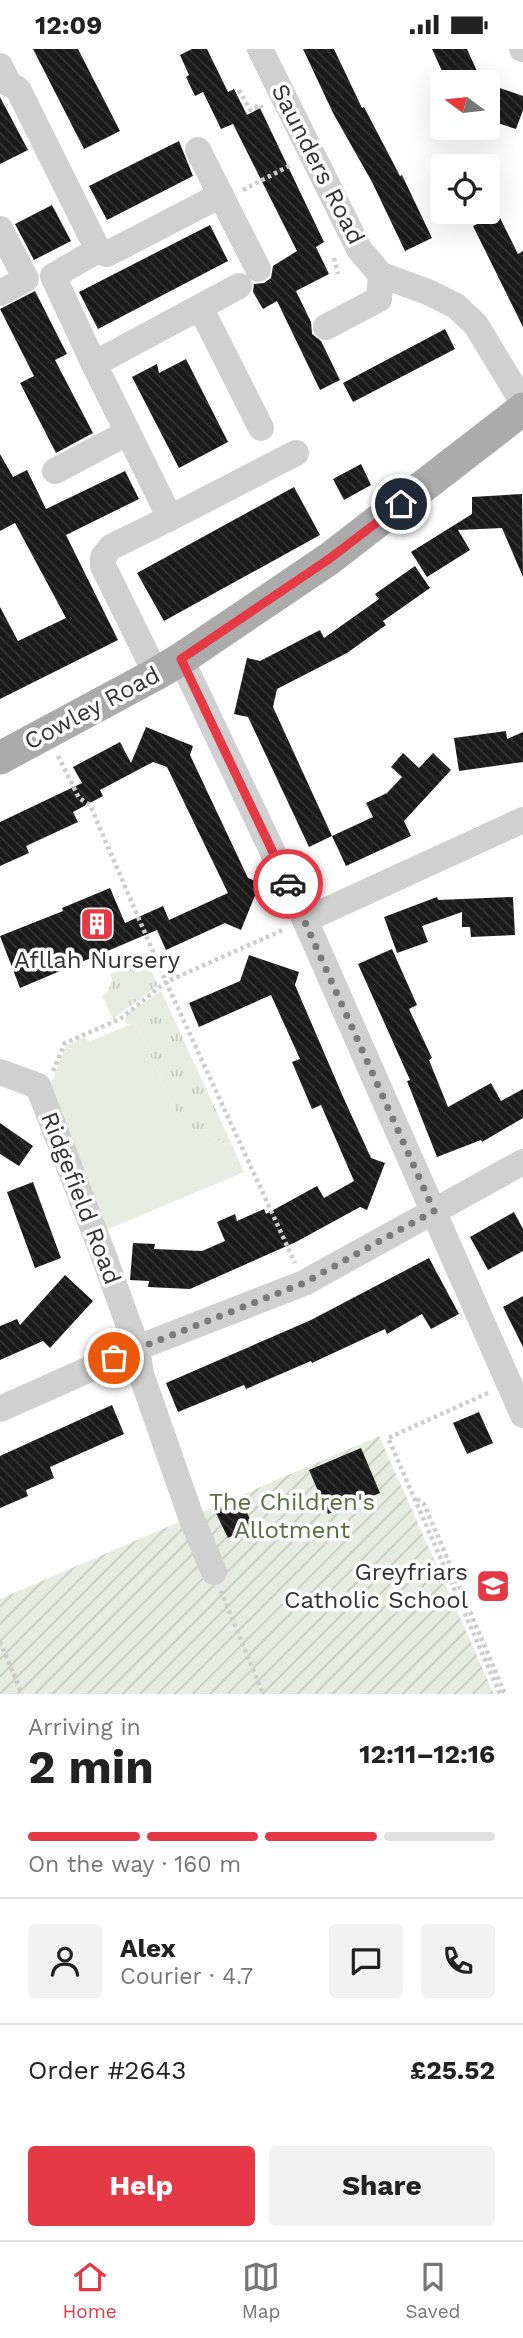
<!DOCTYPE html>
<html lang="en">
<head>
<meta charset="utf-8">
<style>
	:root { --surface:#fff; --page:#f2f2f2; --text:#222; --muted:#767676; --line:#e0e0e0; --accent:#e63946 }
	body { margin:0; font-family:"Work Sans",sans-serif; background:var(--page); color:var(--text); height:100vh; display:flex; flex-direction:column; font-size:26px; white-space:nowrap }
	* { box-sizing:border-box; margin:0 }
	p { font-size:23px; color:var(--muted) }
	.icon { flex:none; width:38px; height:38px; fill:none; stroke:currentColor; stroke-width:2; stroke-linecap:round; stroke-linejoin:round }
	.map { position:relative; height:1645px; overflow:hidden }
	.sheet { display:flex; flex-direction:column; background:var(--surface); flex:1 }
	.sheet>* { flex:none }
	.needle { width:46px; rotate:285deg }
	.controls { position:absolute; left:430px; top:21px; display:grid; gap:14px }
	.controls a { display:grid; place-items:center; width:70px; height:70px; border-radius:7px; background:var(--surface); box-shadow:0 7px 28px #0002; font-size:35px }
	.pin { position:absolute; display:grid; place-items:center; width:60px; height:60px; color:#fff; margin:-30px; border:4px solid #fff; border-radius:50%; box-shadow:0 2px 7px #0007 }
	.courier { position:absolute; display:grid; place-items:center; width:70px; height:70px; margin:-35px; border:5px solid #e63946; border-radius:50%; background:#fff; color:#222; box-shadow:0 2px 9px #0007 }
	.headline em { font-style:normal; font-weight:700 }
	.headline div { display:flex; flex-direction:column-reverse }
	.headline { display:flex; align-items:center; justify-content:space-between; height:119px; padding:0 28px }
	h1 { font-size:46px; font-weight:700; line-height:52px }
	.bar { display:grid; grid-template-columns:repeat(4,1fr); gap:10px 7px; align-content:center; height:84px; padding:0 28px }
	.bar i { height:9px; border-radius:5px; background:var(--line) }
	.bar .selected { background:var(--accent) }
	.bar p { grid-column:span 4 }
	.line { display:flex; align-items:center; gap:18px; padding:0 28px; border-top:2px solid var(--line) }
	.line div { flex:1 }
	.round { display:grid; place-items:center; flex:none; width:74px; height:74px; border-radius:7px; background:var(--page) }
	.button { display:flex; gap:14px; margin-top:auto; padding:14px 28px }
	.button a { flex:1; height:80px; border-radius:7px; background:var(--accent); color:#fff; font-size:28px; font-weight:700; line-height:80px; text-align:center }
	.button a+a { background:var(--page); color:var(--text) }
	.status { display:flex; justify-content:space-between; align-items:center; height:49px; padding:0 35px; background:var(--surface); direction:ltr }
	.status svg { height:19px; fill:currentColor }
	.tab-bar { display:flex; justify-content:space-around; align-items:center; height:98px; border-top:2px solid var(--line); background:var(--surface); font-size:19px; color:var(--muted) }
	.tab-bar a { display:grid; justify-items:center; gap:4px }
	.tab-bar .selected { color:var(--accent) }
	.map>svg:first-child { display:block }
	.grass { fill:url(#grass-tufts) }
	.park { fill:#e6ecdf }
	.garden { fill:url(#garden-furrows) }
	.building { fill:url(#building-back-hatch) }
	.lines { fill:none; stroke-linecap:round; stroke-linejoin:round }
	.path { stroke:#cdcdcd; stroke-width:4.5; stroke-dasharray:3.5 3.5; stroke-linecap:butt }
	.minor { stroke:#d0d0d0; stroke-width:26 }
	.major { stroke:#ababab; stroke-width:33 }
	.done { stroke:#7a7a7a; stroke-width:7; stroke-dasharray:0 12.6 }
	.route { stroke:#e63946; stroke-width:9 }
	.labels { text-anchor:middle; stroke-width:7; stroke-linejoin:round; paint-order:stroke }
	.street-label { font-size:24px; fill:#333; stroke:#fff }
	.poi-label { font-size:24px; fill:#333; stroke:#fff }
	.park-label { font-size:24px; fill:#56703f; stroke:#fff }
</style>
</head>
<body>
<div class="status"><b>12:09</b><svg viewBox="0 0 49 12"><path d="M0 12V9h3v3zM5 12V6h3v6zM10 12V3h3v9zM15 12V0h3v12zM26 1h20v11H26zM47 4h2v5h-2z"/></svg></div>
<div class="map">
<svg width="523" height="1645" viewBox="0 0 523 1645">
	<defs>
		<pattern id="grass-tufts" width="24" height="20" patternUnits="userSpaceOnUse" patternTransform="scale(1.75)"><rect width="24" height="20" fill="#e6ecdf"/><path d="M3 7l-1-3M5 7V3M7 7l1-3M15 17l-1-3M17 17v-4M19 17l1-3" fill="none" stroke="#c6cbc0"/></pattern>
		<pattern id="garden-furrows" width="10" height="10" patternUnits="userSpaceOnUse" patternTransform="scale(1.75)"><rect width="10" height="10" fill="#e6ecdf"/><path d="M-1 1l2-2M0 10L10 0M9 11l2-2" fill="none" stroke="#c6cbc0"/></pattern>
		<pattern id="building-back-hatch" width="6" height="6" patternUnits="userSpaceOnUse" patternTransform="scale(1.75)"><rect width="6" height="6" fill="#1a1a1a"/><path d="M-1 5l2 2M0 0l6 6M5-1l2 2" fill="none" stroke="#333"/></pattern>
	</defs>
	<rect width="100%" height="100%" fill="#fff"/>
	<!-- grass -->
	<g class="grass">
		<polygon points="146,910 158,936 113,970 102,947 108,943 112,930 110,925"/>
		<polygon points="161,942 232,1096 197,1083 177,1067 136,973 129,976 125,972 127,965"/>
	</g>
	<!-- park -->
	<polygon class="park" points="136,973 177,1067 197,1083 232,1096 244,1123 106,1181 77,1109 51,1034 66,997 84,988 89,993"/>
	<!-- garden -->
	<polygon class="garden" points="379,1387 494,1645 0,1645 0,1550"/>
	<!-- building -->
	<g class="building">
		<polygon points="33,0 78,0 120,82 84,100"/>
		<polygon points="192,0 207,0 228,43 234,40 247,66 260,59 324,193 316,198 329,225 296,242 311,273 312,285 321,292 340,331 320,341 277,252 263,260 253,243 254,235 264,234 271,229 273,217 297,202 233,75 221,80 203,43 195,47 186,28 189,26 180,6"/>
		<polygon points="303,0 334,0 362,59 364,58 400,127 402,126 432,189 405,202 372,133 333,64"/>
		<polygon points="432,0 467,0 482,33 447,33"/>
		<polygon points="488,35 523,47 523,61 516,80 488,71"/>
		<polygon points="0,48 28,101 0,115"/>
		<polygon points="179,92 193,127 107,171 89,137"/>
		<polygon points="52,156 71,192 34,211 15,175"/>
		<polygon points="498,165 518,205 523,202 523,278 473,177"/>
		<polygon points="210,176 228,212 98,280 79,243"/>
		<polygon points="35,242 67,305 55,311 93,384 56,404 20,334 34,327 0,260"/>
		<polygon points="445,280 455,300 353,353 343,334"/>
		<polygon points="186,310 228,393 179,419 132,328 157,315 159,324"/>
		<polygon points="0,405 13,428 27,421 46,460 125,422 139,450 66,486 118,591 0,650 0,558 18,592 66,569 15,474 0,482"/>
		<polygon points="361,415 371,436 344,451 333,430"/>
		<polygon points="294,438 320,486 164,572 137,524"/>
		<polygon points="522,445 523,528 502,479 458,481 470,501 427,528 411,503 472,465 472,448"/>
		<polygon points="415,517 430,539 383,572 386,576 347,604 277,640 273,658 332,787 309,798 248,668 234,665 247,609 260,612 320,581 324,589 379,550 375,545"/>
		<polygon points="146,678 193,697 190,706 248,829 260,834 241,881 225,874 166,901 157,881 20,939 0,887 63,862 62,859 110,839 125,874 163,857 169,871 228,844 167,718 153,713 100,741 103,747 73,763 78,773 26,797 29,804 0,817 0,773 82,734 73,718 120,693 131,714"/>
		<polygon points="506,682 507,690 523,683 523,713 459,722 454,689"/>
		<polygon points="403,704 419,719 433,704 451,721 404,772 411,787 346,817 332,787 373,768 366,754 387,744 402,728 391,718"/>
		<polygon points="437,848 438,851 513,848 515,886 471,888 470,878 462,878 462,863 422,877 428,893 397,904 384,868"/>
		<polygon points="392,900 417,956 409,960 432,1009 429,1011 448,1058 491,1034 501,1052 523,1040 523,1069 482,1093 481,1091 437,1108 407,1032 410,1031 358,915"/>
		<polygon points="249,906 299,923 295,936 344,1050 371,1109 385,1114 367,1161 360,1158 296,1193 190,1240 148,1238 149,1232 130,1231 133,1194 155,1195 154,1200 202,1202 225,1192 217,1173 235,1165 237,1172 264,1160 266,1165 317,1137 324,1149 354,1132 321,1056 312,1060 292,1013 300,1010 271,946 199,978 189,954 240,932"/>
		<polygon points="0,1074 33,1097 19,1117 0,1105"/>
		<polygon points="33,1133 61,1209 35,1219 7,1143"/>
		<polygon points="514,1163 523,1180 523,1202 488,1221 470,1188"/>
		<polygon points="429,1209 459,1265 431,1280 422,1265 387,1285 385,1280 312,1314 311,1312 246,1340 244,1336 178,1363 166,1334 311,1271"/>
		<polygon points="65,1226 93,1252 50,1299 43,1292 0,1311 0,1277 17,1270 20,1276"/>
		<polygon points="523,1247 523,1298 503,1258"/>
		<polygon points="112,1356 124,1385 50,1418 54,1429 26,1441 28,1447 0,1459 0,1407"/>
		<polygon points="479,1363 493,1394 467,1405 453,1374"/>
		<polygon points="361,1399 380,1444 328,1465 309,1421"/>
		<polygon points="241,1450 253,1477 228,1489 215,1462"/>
	</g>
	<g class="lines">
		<!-- path -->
		<g class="path">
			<polyline points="239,41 250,61 260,56 262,59"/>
			<polyline points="243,141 291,116"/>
			<polyline points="334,209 338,225"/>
			<polyline points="58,707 79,749 90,756 166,933 295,1214"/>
			<polyline points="53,1022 65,994 120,970 166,933 283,881"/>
			<polyline points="488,1344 388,1389 500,1645"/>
			<polyline points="417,1450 424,1455 505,1645"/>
			<polyline points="221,1542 263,1645"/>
			<polyline points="0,1593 22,1645"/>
		</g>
		<!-- minor -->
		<g class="minor">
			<polyline points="260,0 359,200 381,226 428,243 456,257 476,276 523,354"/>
			<polyline points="522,0 523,0"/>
			<polyline points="0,17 9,35 18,40 98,201"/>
			<polyline points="198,101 258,220"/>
			<polyline points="0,180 26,230 0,244"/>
			<polyline points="200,258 261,379"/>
			<polyline points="326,278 379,250 381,226"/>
			<polyline points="94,315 239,237"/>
			<polyline points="55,422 127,384"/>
			<polyline points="170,469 296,404"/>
			<polyline points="181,610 305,871 523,1366"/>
			<polyline points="156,625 103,517 103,508 111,498 170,469 94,315 53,227 98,201 107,205 221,146"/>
			<polyline points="305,871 523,771"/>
			<polyline points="0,1023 38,1037 103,1205 137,1299 141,1325 191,1468 214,1523"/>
			<polyline points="0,1360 137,1299 304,1234 523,1113"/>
		</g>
		<!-- major -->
		<polyline class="major" points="0,709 156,625 181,610 329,510 523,360"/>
	</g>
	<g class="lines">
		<!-- done -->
		<polyline class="done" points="114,1309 304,1234 434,1162 288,835"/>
		<!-- route -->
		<polyline class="route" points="288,835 181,610 329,510 401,455"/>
	</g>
	<!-- icons -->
	<defs>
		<g id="building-square" transform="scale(1.75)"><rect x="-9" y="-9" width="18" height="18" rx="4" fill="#e63946" stroke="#fff"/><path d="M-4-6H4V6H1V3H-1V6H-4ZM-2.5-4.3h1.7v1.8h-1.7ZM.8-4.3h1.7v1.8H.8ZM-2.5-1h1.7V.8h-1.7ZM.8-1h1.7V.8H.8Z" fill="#fff"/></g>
		<g id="school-square" transform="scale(1.75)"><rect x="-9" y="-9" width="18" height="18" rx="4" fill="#e63946" stroke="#fff"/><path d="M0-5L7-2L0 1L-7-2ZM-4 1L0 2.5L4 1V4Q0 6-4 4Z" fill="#fff"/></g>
	</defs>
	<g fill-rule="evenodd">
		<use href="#building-square" x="97" y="875"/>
		<use href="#school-square" x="493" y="1537"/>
	</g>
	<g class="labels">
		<!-- street labels -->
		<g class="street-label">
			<text transform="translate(318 115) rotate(63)" y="8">Saunders Road</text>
			<text transform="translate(92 659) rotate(-28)" y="8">Cowley Road</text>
			<text transform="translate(81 1149) rotate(69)" y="8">Ridgefield Road</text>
		</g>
		<!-- poi labels -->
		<g class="poi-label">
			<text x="97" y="919">Afllah Nursery</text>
			<text x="468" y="1531" text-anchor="end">Greyfriars<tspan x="468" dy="28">Catholic School</tspan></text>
		</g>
		<!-- park labels -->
		<g class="park-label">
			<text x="292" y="1461">The Children's<tspan x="292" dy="28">Allotment</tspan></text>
		</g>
	</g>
</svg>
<div class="controls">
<a><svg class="needle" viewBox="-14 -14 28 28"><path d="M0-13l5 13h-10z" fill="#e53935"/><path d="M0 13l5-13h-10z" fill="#767676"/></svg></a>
<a><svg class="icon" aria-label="locate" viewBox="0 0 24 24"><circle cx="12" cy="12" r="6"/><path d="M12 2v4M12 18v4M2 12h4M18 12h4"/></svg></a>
</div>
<div class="pin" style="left:114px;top:1309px;background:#ea580c"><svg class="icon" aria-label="bag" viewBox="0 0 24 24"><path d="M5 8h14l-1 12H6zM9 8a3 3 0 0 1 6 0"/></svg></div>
<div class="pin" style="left:401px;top:455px;background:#1f2937"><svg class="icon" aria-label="home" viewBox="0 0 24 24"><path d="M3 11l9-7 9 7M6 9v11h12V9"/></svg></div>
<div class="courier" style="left:288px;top:835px"><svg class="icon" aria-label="car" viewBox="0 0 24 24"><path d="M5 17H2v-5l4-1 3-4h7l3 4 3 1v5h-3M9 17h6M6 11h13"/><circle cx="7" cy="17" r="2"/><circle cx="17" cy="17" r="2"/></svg></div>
</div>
<section class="sheet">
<div class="headline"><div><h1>2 min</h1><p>Arriving in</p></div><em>12:11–12:16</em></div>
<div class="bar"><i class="selected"></i><i class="selected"></i><i class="selected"></i><i></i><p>On the way · 160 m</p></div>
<div class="line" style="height:126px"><a class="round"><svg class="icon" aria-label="person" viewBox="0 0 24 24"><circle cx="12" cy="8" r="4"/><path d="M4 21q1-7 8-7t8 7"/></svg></a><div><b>Alex</b><p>Courier · 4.7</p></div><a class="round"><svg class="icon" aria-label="chat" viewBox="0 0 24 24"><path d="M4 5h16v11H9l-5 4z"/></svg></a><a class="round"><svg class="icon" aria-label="phone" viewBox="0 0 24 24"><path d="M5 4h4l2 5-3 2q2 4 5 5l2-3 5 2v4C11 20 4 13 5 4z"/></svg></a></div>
<div class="line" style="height:91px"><div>Order #2643</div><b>£25.52</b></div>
<div class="button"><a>Help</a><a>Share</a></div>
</section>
<nav class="tab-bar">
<a class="selected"><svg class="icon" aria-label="home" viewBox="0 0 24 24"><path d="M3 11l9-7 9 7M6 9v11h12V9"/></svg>Home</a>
<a><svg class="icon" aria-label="map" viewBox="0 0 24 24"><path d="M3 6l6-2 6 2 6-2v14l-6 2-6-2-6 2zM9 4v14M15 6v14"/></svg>Map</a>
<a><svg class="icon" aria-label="saved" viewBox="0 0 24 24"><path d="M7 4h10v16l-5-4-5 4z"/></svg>Saved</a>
</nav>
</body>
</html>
